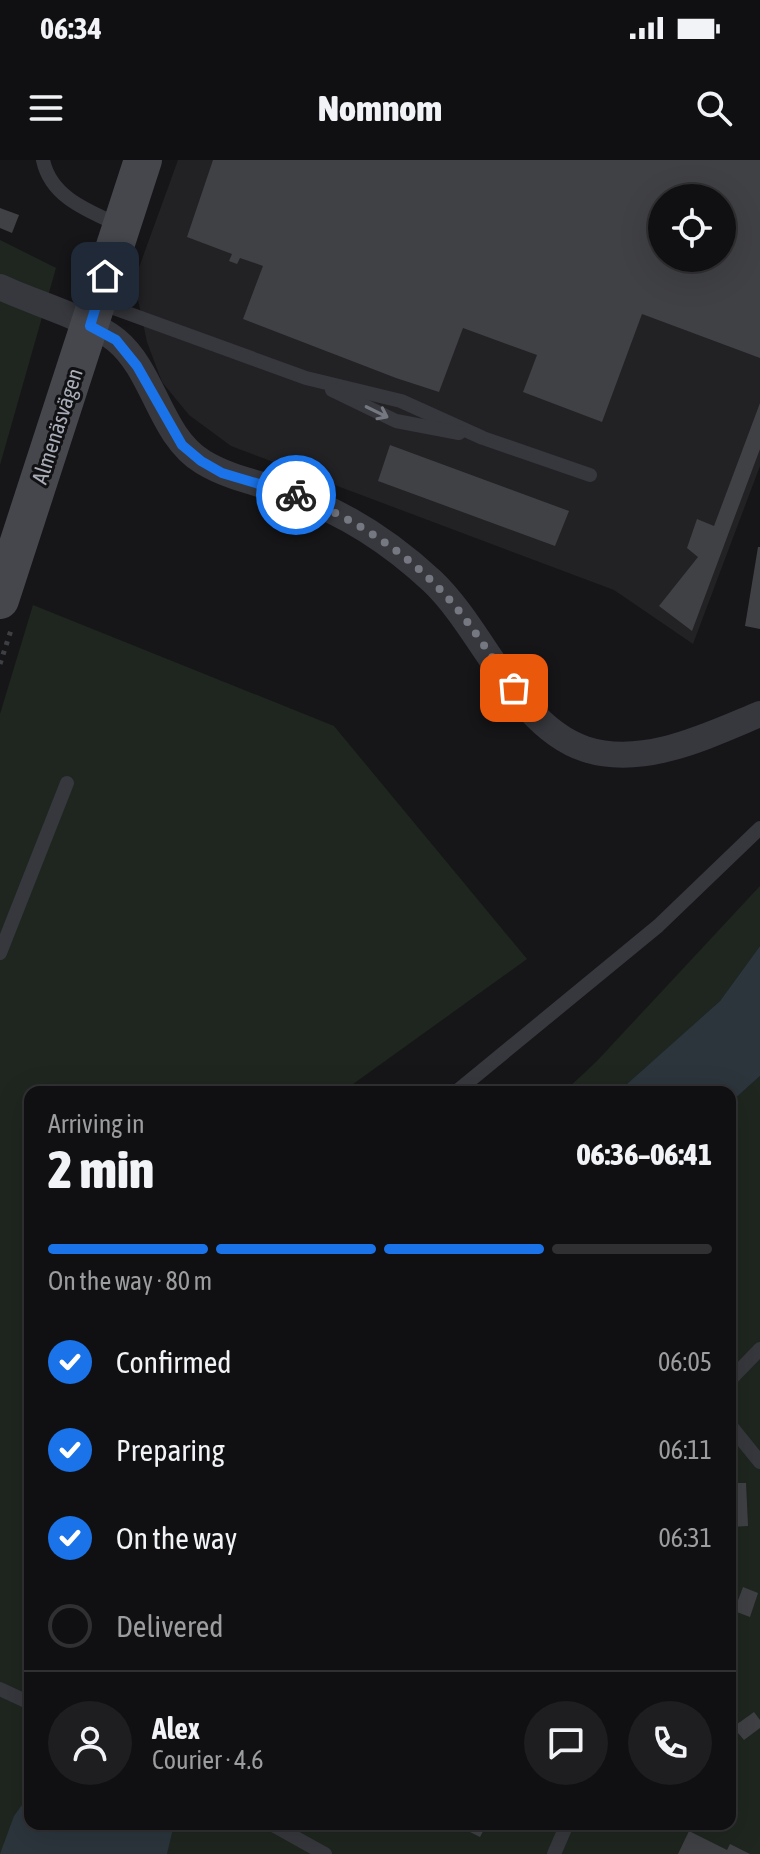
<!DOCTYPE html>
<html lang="en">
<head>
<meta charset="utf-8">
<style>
	:root { --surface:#101012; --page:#1e1e20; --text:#f1f3f6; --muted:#9c9d9f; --line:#303032; --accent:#1a73e8 }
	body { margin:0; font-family:"Asap Condensed",sans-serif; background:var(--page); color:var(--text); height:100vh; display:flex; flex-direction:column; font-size:30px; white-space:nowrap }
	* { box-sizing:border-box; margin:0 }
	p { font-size:26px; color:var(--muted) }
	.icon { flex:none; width:44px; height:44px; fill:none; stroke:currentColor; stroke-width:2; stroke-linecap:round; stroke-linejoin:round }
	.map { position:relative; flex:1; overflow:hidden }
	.drawer { position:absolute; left:24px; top:926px; width:712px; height:744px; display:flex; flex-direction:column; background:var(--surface); border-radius:16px; box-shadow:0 8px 32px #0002,0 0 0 2px var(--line) }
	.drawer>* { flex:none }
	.buttons { position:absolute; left:648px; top:24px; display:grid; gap:16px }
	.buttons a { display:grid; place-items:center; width:88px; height:88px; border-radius:50%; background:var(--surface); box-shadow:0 8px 32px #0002,0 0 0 2px var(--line); font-size:40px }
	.pin { position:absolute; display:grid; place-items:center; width:68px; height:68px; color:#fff; margin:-34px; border-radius:16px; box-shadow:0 4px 12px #0006 }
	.courier { position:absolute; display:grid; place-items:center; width:80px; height:80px; margin:-40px; border:6px solid #1a73e8; border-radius:50%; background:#fff; color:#222; box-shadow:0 2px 10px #0007 }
	.headline em { font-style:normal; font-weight:800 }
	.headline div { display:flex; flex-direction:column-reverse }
	.headline { display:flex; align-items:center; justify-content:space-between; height:136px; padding:0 24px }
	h1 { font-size:52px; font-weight:800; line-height:60px }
	.bar { display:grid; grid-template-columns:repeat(4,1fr); gap:12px 8px; align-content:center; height:96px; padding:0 24px }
	.bar i { height:10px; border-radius:6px; background:var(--line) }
	.bar .active { background:var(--accent) }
	.bar p { grid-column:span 4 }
	.line { display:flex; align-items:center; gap:20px; padding:0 24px; border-top:2px solid var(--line) }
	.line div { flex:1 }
	.round { display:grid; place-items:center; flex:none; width:84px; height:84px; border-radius:42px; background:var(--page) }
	ol { padding:0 24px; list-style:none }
	li { display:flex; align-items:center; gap:24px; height:88px }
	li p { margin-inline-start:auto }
	li .icon { padding:8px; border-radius:50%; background:var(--accent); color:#fff; stroke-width:4 }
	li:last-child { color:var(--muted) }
	li i { width:44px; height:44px; border:4px solid var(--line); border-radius:50% }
	.status { display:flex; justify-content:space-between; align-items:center; height:56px; padding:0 40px; background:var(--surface); direction:ltr }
	.status svg { height:22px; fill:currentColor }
	header { display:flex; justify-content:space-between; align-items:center; height:104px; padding:0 24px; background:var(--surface); font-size:36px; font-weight:800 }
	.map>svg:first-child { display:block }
	.built { fill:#222225; fill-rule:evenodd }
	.green { fill:#1e261f }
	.water { fill:#2c353c }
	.building { fill:#404145; fill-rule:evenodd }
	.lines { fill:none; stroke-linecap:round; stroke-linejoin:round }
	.path { stroke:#3d3f44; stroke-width:5; stroke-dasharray:4 6; stroke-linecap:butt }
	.lane { stroke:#37383d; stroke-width:14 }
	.street { stroke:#37383d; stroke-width:26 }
	.secondary { stroke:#45474d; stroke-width:38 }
	.oneway { stroke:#757881 }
	.done { stroke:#757880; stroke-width:8; stroke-dasharray:0 14.4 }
	.route { stroke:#1a73e8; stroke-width:10 }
	.labels { text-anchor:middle; stroke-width:6; stroke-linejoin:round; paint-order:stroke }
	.street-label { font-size:22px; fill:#a8adb8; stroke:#111113 }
</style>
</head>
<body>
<div class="status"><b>06:34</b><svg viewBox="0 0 49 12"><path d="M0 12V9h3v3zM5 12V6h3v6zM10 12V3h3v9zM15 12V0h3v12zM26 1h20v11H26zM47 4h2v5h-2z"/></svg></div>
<header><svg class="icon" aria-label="menu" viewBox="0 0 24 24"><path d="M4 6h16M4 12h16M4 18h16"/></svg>Nomnom<svg class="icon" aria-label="search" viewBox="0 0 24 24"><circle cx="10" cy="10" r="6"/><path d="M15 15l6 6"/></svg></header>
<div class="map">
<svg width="760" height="1694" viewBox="0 0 760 1694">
	<rect width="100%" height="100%" fill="#161618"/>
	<!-- built -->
	<path class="built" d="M178 0H760V306L693 484 614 430 231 286 189 255 162 222 147 182 134 121ZM662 38H722V98H662Z"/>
	<!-- green -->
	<g class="green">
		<polygon points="0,80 56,108 0,305"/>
		<polygon points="33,445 334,566 527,799 342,932 30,932 30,1664 730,1664 730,943 760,916 760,1694 0,1694 0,554"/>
		<polygon points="760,726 760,786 720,841 618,932 564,932 597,901"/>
	</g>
	<!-- water -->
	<g class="water">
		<polygon points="760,786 760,916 730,943 730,932 618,932 720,841"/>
		<polygon points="30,1634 30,1664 174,1664 167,1694 0,1694 14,1656"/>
	</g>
	<!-- building -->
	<g class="building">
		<path d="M213 0H760V198L642 154 602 262 523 232 537 195 463 168 439 232 396 218 243 159 263 106 240 98 237 104 229 101 232 94 187 77ZM662 38H722V98H662Z"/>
		<polygon points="0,48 19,55 12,73 0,68"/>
		<polygon points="760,243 760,289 692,471 659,446 698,397 687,388 697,359 714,366"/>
		<polygon points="390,285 569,351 555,386 378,321"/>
		<polygon points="758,387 760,387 760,469 745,466"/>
		<polygon points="730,1323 746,1323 748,1366 730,1367"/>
		<polygon points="743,1427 758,1433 750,1457 734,1451"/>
		<polygon points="754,1552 760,1560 760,1568 744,1580 733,1567"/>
		<polygon points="454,1664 487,1664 480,1677"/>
		<polygon points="689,1671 727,1690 730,1684 750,1694 678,1694"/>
	</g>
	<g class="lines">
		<!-- path -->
		<polyline class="path" points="0,504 12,467"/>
		<!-- lane -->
		<g class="lane">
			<path d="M43 0C51 38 89 51 121 66"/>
			<polyline points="97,142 306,218 401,241 483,278 590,315"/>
			<polyline points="332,230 396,261 459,273"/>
			<polyline points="0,793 67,623"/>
			<polyline points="456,932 658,766 760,668"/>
			<polyline points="730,1220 760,1189"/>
			<polyline points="730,1265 760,1302"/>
			<polyline points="0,1529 30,1543"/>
			<polyline points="271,1664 325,1694"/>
			<polyline points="554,1694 567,1664"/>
		</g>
		<!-- street -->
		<path class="street" d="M0 127C31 142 91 159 116 180 155 212 159 275 203 302 229 318 260 323 288 333 343 351 390 382 432 421 483 469 516 566 585 589 643 608 707 576 760 554"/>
		<!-- secondary -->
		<polyline class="secondary" points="0,440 143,0"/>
	</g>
	<!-- one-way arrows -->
	<defs><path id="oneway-shaft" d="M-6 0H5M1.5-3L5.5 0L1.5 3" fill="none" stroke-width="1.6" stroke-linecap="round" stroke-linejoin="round" transform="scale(2)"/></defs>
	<use class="oneway" href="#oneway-shaft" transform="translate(377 252) rotate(26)"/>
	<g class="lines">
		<!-- done -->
		<path class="done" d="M296 335C353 358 407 392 448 438 473 466 492 499 514 528"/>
		<!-- route -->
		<polyline class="route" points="105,116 90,166 116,180 137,206 182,285 201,301 222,313 296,335"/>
	</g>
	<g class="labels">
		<!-- street labels -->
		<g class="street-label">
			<text transform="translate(57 266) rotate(-72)" y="8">Almenäsvägen</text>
		</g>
	</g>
</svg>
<div class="buttons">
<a><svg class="icon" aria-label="locate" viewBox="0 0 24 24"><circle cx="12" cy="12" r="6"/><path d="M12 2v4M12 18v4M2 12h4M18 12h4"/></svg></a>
</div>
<div class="pin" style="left:514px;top:528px;background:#ea580c"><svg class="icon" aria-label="bag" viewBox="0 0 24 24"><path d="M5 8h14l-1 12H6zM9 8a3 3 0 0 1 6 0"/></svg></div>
<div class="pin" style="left:105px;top:116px;background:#1f2937"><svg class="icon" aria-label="home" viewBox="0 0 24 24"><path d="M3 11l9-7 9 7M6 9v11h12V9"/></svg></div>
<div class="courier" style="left:296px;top:335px"><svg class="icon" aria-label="bike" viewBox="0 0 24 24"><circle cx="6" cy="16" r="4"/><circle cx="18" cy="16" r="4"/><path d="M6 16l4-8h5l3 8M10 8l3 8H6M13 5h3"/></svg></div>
<section class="drawer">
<div class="headline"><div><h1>2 min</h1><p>Arriving in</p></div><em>06:36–06:41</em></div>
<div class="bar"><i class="active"></i><i class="active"></i><i class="active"></i><i></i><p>On the way · 80 m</p></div>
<ol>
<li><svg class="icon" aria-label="check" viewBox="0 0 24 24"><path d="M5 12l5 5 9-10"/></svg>Confirmed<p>06:05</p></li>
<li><svg class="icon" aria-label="check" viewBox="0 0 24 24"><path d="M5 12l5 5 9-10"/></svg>Preparing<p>06:11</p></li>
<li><svg class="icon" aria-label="check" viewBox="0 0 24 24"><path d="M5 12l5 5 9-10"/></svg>On the way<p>06:31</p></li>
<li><i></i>Delivered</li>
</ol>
<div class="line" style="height:144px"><a class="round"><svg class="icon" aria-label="person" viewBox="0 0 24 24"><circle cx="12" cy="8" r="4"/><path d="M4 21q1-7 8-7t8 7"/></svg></a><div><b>Alex</b><p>Courier · 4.6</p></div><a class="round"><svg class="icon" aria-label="chat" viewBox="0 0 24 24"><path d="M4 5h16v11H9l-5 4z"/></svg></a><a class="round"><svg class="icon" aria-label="phone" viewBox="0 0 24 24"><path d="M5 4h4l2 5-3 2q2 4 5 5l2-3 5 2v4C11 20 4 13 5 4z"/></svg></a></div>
</section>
</div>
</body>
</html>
